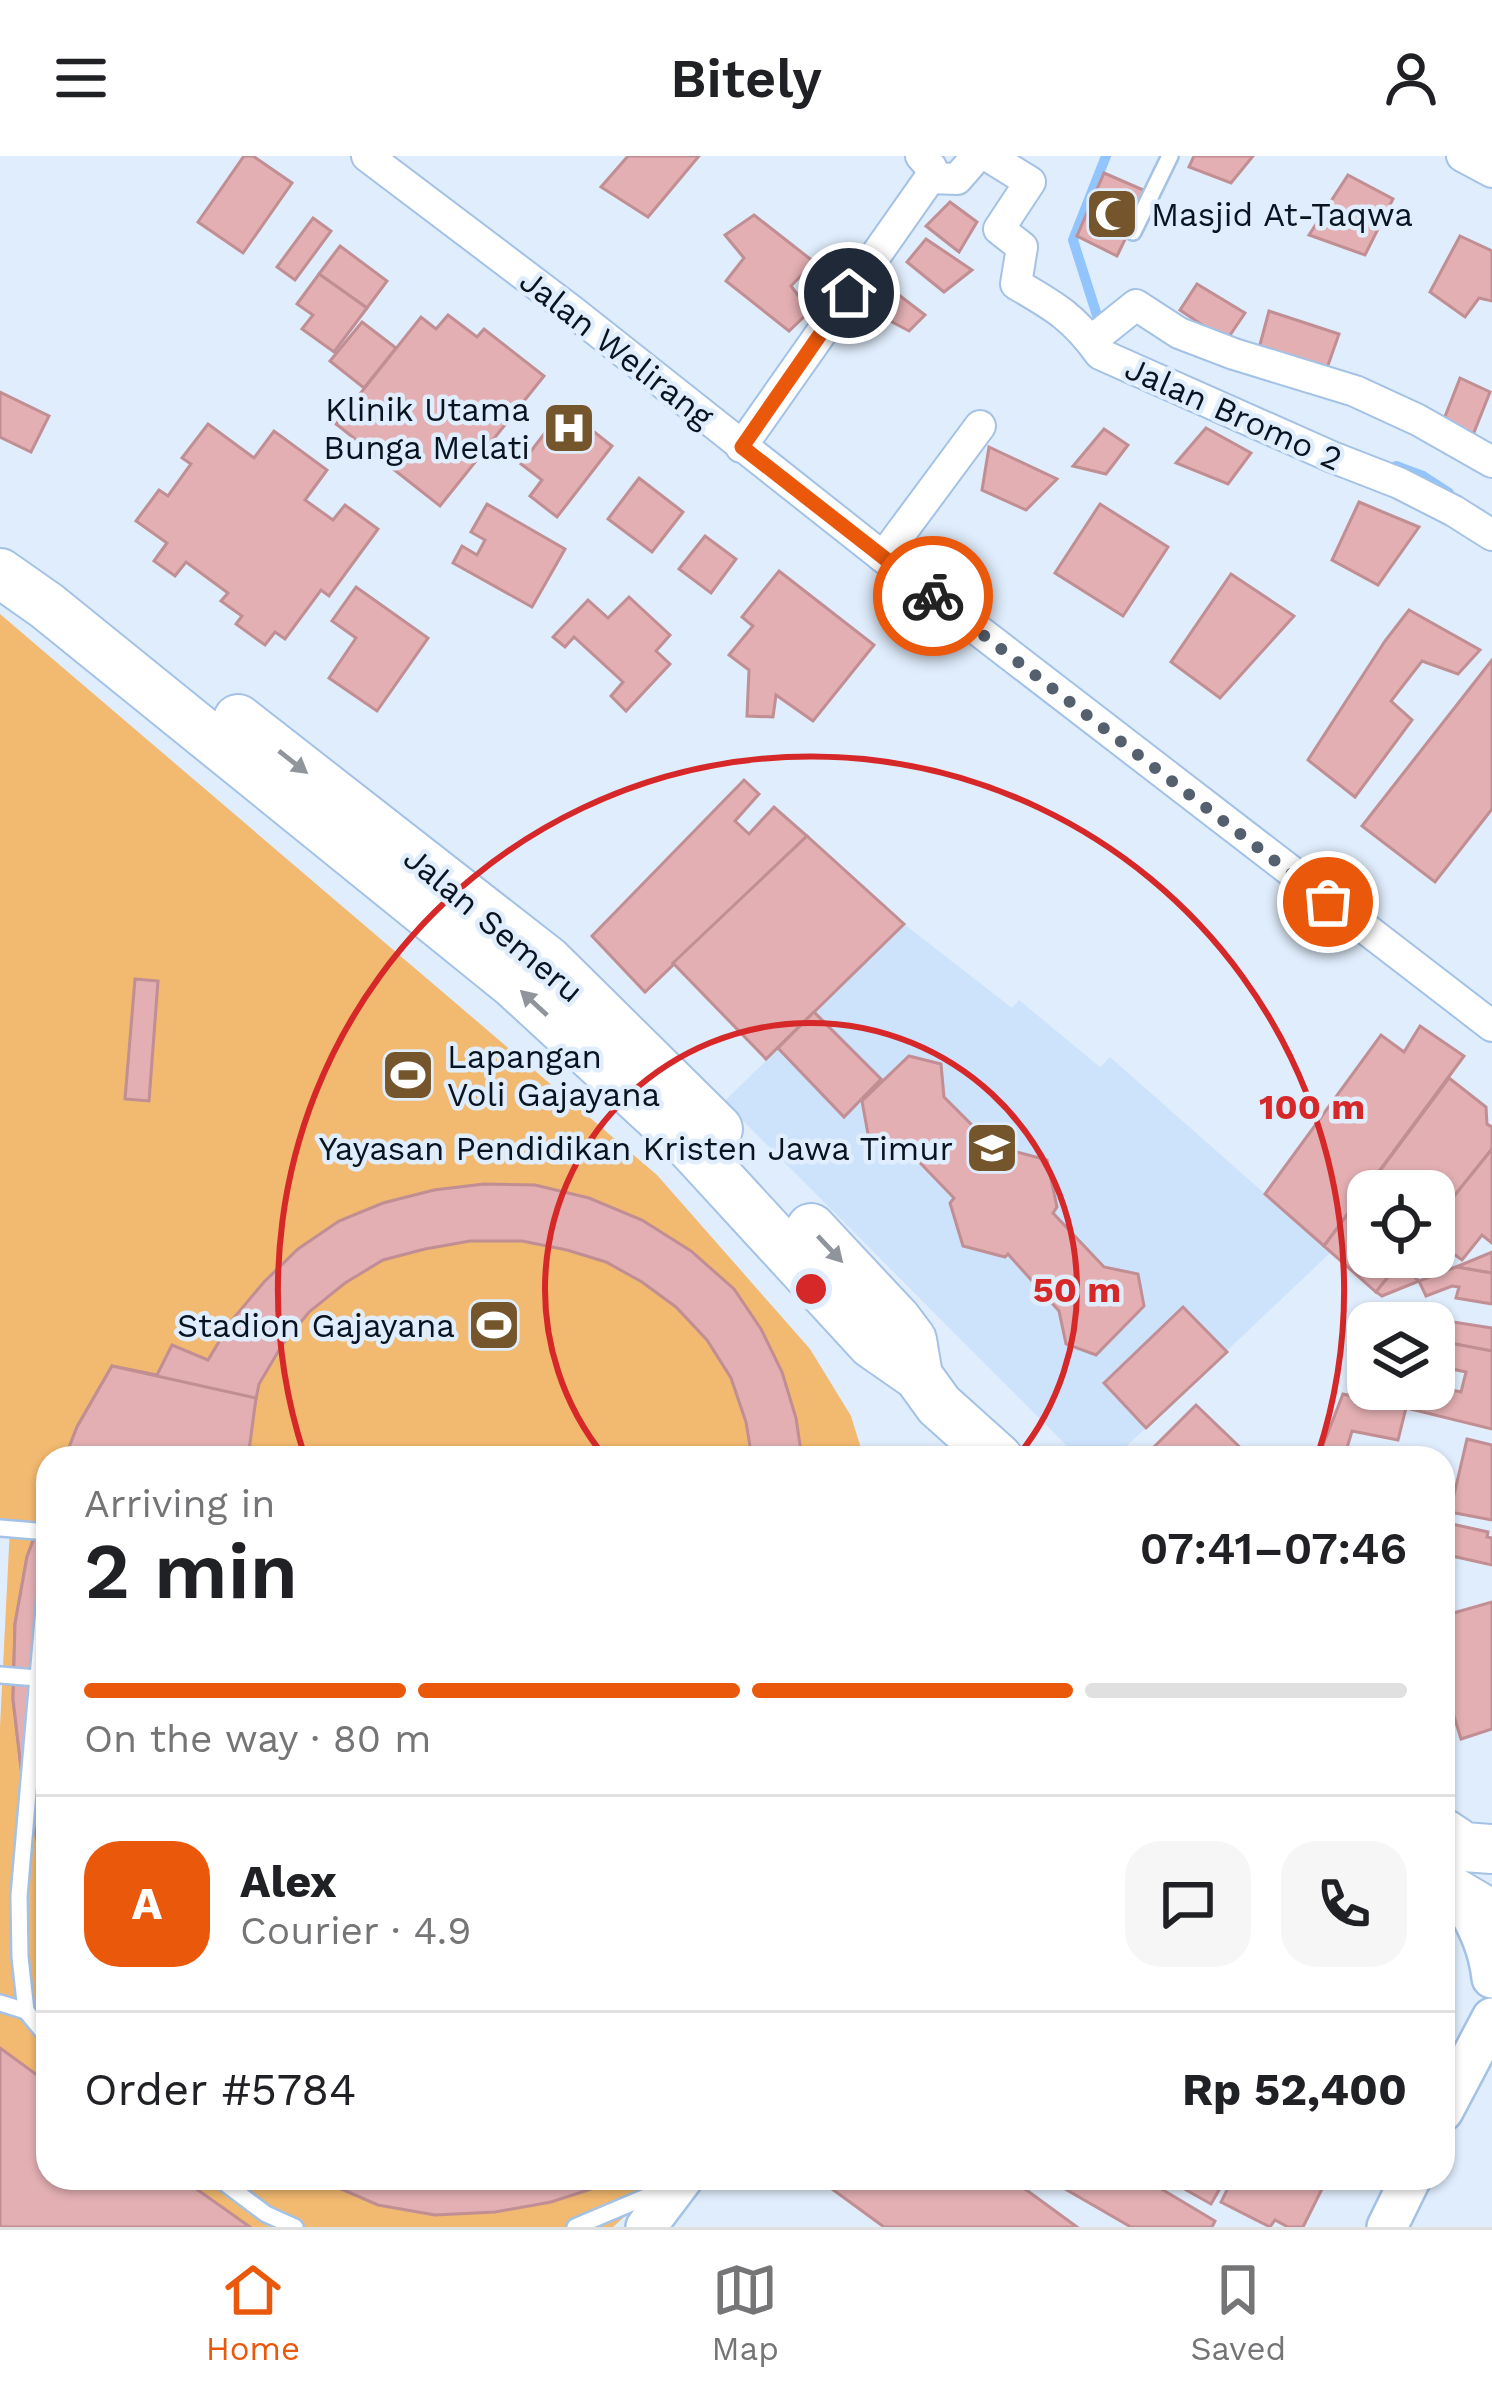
<!DOCTYPE html>
<html lang="en">
<head>
<meta charset="utf-8">
<style>
	:root { --surface:#fff; --page:#f6f6f6; --text:#202124; --muted:#757577; --line:#e0e0e0; --accent:#ea580c }
	body { margin:0; font-family:"Work Sans",sans-serif; background:var(--page); color:var(--text); height:100vh; display:flex; flex-direction:column; font-size:45px; white-space:nowrap }
	* { box-sizing:border-box; margin:0 }
	p { font-size:39px; color:var(--muted) }
	.icon { flex:none; width:66px; height:66px; fill:none; stroke:currentColor; stroke-width:2; stroke-linecap:round; stroke-linejoin:round }
	.map { position:relative; flex:1; overflow:hidden }
	.details { position:absolute; left:36px; top:1290px; width:1419px; height:744px; display:flex; flex-direction:column; background:var(--surface); border-radius:36px; box-shadow:0 3px 9px #0004 }
	.details>* { flex:none }
	.tools { position:absolute; left:1347px; top:1014px; display:grid; gap:24px }
	.tools a { display:grid; place-items:center; width:108px; height:108px; border-radius:24px; background:var(--surface); box-shadow:0 3px 9px #0004; font-size:60px }
	.pin { position:absolute; display:grid; place-items:center; width:102px; height:102px; color:#fff; margin:-51px; border:6px solid #fff; border-radius:50%; box-shadow:0 3px 12px #0007 }
	.courier { position:absolute; display:grid; place-items:center; width:120px; height:120px; margin:-60px; border:9px solid #ea580c; border-radius:50%; background:#fff; color:#222; box-shadow:0 3px 15px #0007 }
	.overview em { font-style:normal; font-weight:600 }
	.overview div { display:flex; flex-direction:column-reverse }
	.overview { display:flex; align-items:center; justify-content:space-between; height:204px; padding:0 48px }
	h1 { font-size:78px; font-weight:600; line-height:90px }
	.bar { display:grid; grid-template-columns:repeat(4,1fr); gap:18px 12px; align-content:center; height:144px; padding:0 48px }
	.bar i { height:15px; border-radius:9px; background:var(--line) }
	.bar .selected { background:var(--accent) }
	.bar p { grid-column:span 4 }
	.line { display:flex; align-items:center; gap:30px; padding:0 48px; border-top:3px solid var(--line) }
	.line div { flex:1 }
	.round { display:grid; place-items:center; flex:none; width:126px; height:126px; border-radius:36px; background:var(--page) }
	header { display:flex; justify-content:space-between; align-items:center; height:156px; padding:0 48px; background:var(--surface); font-size:54px; font-weight:600 }
	.menu { display:flex; justify-content:space-around; align-items:center; height:168px; border-top:3px solid var(--line); background:var(--surface); font-size:33px; color:var(--muted) }
	.menu a { display:grid; justify-items:center; gap:6px }
	.menu .selected { color:var(--accent) }
	.map>svg:first-child { display:block }
	.built { fill:#cde3fc }
	.green { fill:#f2b970 }
	.lines { fill:none; stroke-linecap:round; stroke-linejoin:round }
	.stream { stroke:#92c4fd; stroke-width:10 }
	.building { fill:#e3afb3; stroke:#c08e93; stroke-width:3 }
	.service-casing { stroke:#a3c2e6; stroke-width:20 }
	.minor-casing { stroke:#a3c2e6; stroke-width:34 }
	.tertiary-casing { stroke:#a3c2e6; stroke-width:44 }
	.primary-casing { stroke:#a3c2e6; stroke-width:52 }
	.service { stroke:#fff; stroke-width:15 }
	.minor { stroke:#fff; stroke-width:30 }
	.tertiary { stroke:#fff; stroke-width:39 }
	.primary { stroke:#fff; stroke-width:48 }
	.oneway { fill:#90959b }
	.done { stroke:#54606d; stroke-width:12; stroke-dasharray:0 21.6 }
	.route { stroke:#ea580c; stroke-width:15 }
	.ring { fill:none; stroke:#d62828; stroke-width:6 }
	.labels { text-anchor:middle; stroke-width:9; stroke-linejoin:round; paint-order:stroke }
	.poi-label { font-size:33px; fill:#091420; stroke:#e0edfc; text-anchor:end }
	.street-label { font-size:33px; fill:#091420; stroke:#e0edfc }
	.centre { fill:#d62828; stroke:#e0edfc; stroke-width:6 }
	.ring-label { font-size:36px; text-anchor:middle; font-weight:bold; fill:#d62828; stroke:#e0edfc; stroke-width:9; stroke-linejoin:round; paint-order:stroke }
</style>
</head>
<body>
<header><svg class="icon" aria-label="menu" viewBox="0 0 24 24"><path d="M4 6h16M4 12h16M4 18h16"/></svg>Bitely<svg class="icon" aria-label="person" viewBox="0 0 24 24"><circle cx="12" cy="8" r="4"/><path d="M4 21q1-7 8-7t8 7"/></svg></header>
<div class="map">
<svg width="1492" height="2071" viewBox="0 0 1492 2071">
	<rect width="100%" height="100%" fill="#e0edfc"/>
	<!-- built -->
	<polygon class="built" points="904,768 1012,852 1019,844 1100,911 1110,901 1331,1096 1114,1302 1079,1302 724,946"/>
	<!-- green -->
	<polygon class="green" points="0,458 657,1019 810,1193 851,1260 864,1302 48,1302 48,2022 667,2022 613,2071 0,2071 0,1571 10,1371 0,1369"/>
	<g class="lines">
		<!-- stream -->
		<g class="stream">
			<polyline points="1101,172 1073,84 1106,0"/>
			<polyline points="1396,310 1423,320 1449,337"/>
		</g>
	</g>
	<!-- building -->
	<g class="building">
		<polygon points="244,0 253,0 292,27 243,97 198,66"/>
		<polygon points="628,0 699,0 648,61 601,31"/>
		<polygon points="1194,0 1253,0 1231,27 1189,11"/>
		<polygon points="1104,17 1148,36 1117,100 1077,80"/>
		<polygon points="1348,19 1393,43 1365,99 1309,79"/>
		<polygon points="950,46 977,66 959,96 926,70"/>
		<polygon points="754,59 814,106 791,130 810,155 789,175 726,125 744,102 725,79"/>
		<polygon points="313,62 331,75 295,124 277,111"/>
		<polygon points="1460,80 1492,95 1492,145 1479,142 1465,161 1430,136"/>
		<polygon points="926,83 972,114 944,136 907,106"/>
		<polygon points="340,90 387,125 367,152 319,118"/>
		<polygon points="319,118 367,152 334,196 302,173 313,159 297,148"/>
		<polygon points="1197,128 1245,157 1226,185 1180,154"/>
		<polygon points="891,133 925,159 909,175 868,153"/>
		<polygon points="1269,155 1339,178 1326,215 1258,196"/>
		<polygon points="448,159 477,181 484,173 544,220 440,350 336,268 421,161 436,173"/>
		<polygon points="362,166 396,192 364,232 330,205"/>
		<polygon points="1460,222 1490,236 1471,284 1441,271"/>
		<polygon points="0,236 49,260 31,296 0,281"/>
		<polygon points="564,252 612,290 557,361 530,340 542,324 521,308"/>
		<polygon points="208,268 254,302 274,275 327,314 305,344 333,364 345,349 378,373 329,440 321,434 285,483 275,476 265,489 236,468 242,460 221,445 228,437 186,406 175,420 154,405 167,387 136,365 159,334 168,340 191,308 182,302"/>
		<polygon points="1206,272 1251,297 1228,328 1176,307"/>
		<polygon points="1104,273 1128,289 1106,318 1073,310"/>
		<polygon points="989,291 1057,323 1026,354 982,334"/>
		<polygon points="639,322 683,356 652,396 608,363"/>
		<polygon points="1359,346 1419,371 1378,429 1332,404"/>
		<polygon points="487,348 565,393 532,451 453,407 462,390 477,399 485,384 471,376"/>
		<polygon points="1100,348 1168,391 1123,460 1055,417"/>
		<polygon points="705,380 736,403 711,437 679,413"/>
		<polygon points="779,415 874,489 813,565 776,539 773,561 747,560 749,514 729,499 753,470 742,461"/>
		<polygon points="1231,418 1294,460 1220,542 1171,506"/>
		<polygon points="356,431 428,482 377,555 329,522 356,482 332,465"/>
		<polygon points="629,441 670,479 656,495 670,508 626,555 611,540 623,526 574,481 565,491 553,481 588,444 608,462"/>
		<polygon points="1409,454 1480,494 1458,518 1422,505 1391,545 1412,564 1355,641 1308,604 1385,485"/>
		<polygon points="1492,504 1492,653 1435,726 1362,670"/>
		<polygon points="744,624 759,638 735,665 749,678 774,651 807,680 645,836 592,780"/>
		<polygon points="807,680 904,768 766,903 673,807"/>
		<polygon points="135,823 158,825 149,945 125,943"/>
		<polygon points="814,856 881,923 844,961 778,892"/>
		<polygon points="1420,870 1464,900 1324,1090 1265,1038 1381,879 1404,896"/>
		<polygon points="909,900 941,908 944,941 1000,997 1006,993 1047,1004 1057,1051 1053,1057 1104,1111 1138,1118 1144,1150 1096,1199 1066,1188 1059,1155 1008,1098 1005,1101 963,1090 950,1047 954,1042 901,987 868,978 862,945"/>
		<polygon points="1449,922 1486,951 1487,968 1492,971 1492,993 1434,1065 1434,1035 1368,1035 1368,1101 1404,1101 1376,1136 1324,1090"/>
		<polygon points="1492,993 1492,1087 1482,1079 1462,1104 1448,1094 1441,1103 1434,1099 1434,1065"/>
		<polygon points="484,1028 535,1029 589,1042 642,1064 691,1095 734,1133 761,1173 782,1216 796,1262 802,1302 752,1302 746,1266 731,1222 707,1184 676,1151 642,1126 606,1106 567,1094 522,1085 470,1085 425,1093 383,1104 345,1127 309,1156 282,1189 259,1228 251,1268 248,1302 65,1302 77,1271 112,1210 157,1219 172,1189 208,1204 232,1164 264,1126 298,1093 339,1065 383,1047 434,1034"/>
		<polygon points="1492,1096 1492,1117 1456,1111"/>
		<polygon points="1404,1101 1432,1101 1413,1120 1419,1125 1382,1140 1376,1136"/>
		<polygon points="1456,1111 1492,1117 1492,1148 1456,1142 1459,1131 1452,1130 1426,1140 1419,1125"/>
		<polygon points="1183,1151 1227,1196 1146,1272 1104,1227"/>
		<polygon points="1427,1162 1492,1172 1492,1195 1434,1184 1434,1167 1426,1167"/>
		<polygon points="1434,1184 1492,1195 1492,1273 1406,1252 1411,1233 1434,1233 1434,1230 1461,1236 1466,1216 1434,1209"/>
		<polygon points="112,1210 256,1242 248,1302 65,1302 77,1271"/>
		<polygon points="1343,1238 1406,1252 1398,1284 1352,1275 1344,1302 1318,1302"/>
		<polygon points="1196,1249 1251,1302 1163,1302 1153,1292"/>
		<polygon points="1467,1283 1492,1289 1492,1364 1450,1356"/>
		<polygon points="48,1344 48,1715 40,1696 22,1620 13,1543 15,1468 27,1401"/>
		<polygon points="48,1344 48,1715 40,1696 22,1620 13,1543 15,1468 27,1401"/>
		<polygon points="1443,1366 1488,1376 1487,1381 1492,1382 1492,1409 1443,1398"/>
		<polygon points="1492,1446 1492,1573 1461,1583 1454,1560 1443,1563 1443,1460"/>
		<polygon points="0,1892 48,1927 48,2022 181,2022 250,2071 0,2071"/>
		<polygon points="316,2022 616,2022 607,2028 551,2046 495,2056 435,2059 378,2049"/>
		<polygon points="817,2022 1010,2022 1077,2071 884,2071"/>
		<polygon points="1065,2022 1143,2022 1215,2065 1212,2071 1131,2071 1060,2030"/>
		<polygon points="1165,2022 1226,2022 1211,2048"/>
		<polygon points="1233,2022 1315,2022 1325,2027 1303,2071 1288,2071 1275,2064 1270,2071 1221,2046"/>
	</g>
	<g class="lines">
		<!-- service casing -->
		<g class="service-casing">
			<g id="service">
				<polyline points="1133,76 1170,0"/>
				<polyline points="0,1372 48,1376"/>
				<polyline points="48,1406 19,1740 20,1801 26,1855 48,1882"/>
				<polyline points="0,1519 37,1522"/>
				<polyline points="0,1847 26,1855"/>
				<polyline points="218,2022 266,2058 295,2071"/>
				<polyline points="575,2071 660,2035"/>
			</g>
		</g>
		<!-- minor casing -->
		<g class="minor-casing">
			<g id="minor">
				<polyline points="367,0 572,155 883,401 1492,870"/>
				<path d="M988 0 1030 26 999 73 1022 91 1016 128C1054 150 1074 161 1100 198L1332 301 1399 327 1454 355 1492 379"/>
				<polyline points="1462,0 1492,16"/>
				<polyline points="930,22 957,23 977,0"/>
				<polyline points="1091,185 1136,149 1179,177 1234,198 1355,235 1418,264 1492,306"/>
				<polyline points="741,291 930,22 931,11 921,0"/>
				<polyline points="883,401 980,270"/>
			</g>
		</g>
		<!-- tertiary casing -->
		<g class="tertiary-casing">
			<g id="tertiary">
				<path d="M1463 1744C1478 1770 1489 1793 1492 1822"/>
				<polyline points="1443,1955 1492,1862"/>
				<polyline points="646,2071 683,2022"/>
				<polyline points="1387,2071 1411,2022"/>
			</g>
		</g>
		<!-- primary casing -->
		<g class="primary-casing">
			<g id="primary">
				<polyline points="0,417 47,450 514,828 690,990 872,1188 918,1220 939,1249 998,1302"/>
				<polyline points="238,563 548,805 718,973"/>
				<polyline points="811,1072 897,1164 912,1184 918,1220"/>
				<polyline points="1443,1677 1464,1691 1492,1693"/>
				<polyline points="1443,1730 1492,1759"/>
			</g>
		</g>
		<!-- service -->
		<use href="#service" class="service"/>
		<!-- minor -->
		<use href="#minor" class="minor"/>
		<!-- tertiary -->
		<use href="#tertiary" class="tertiary"/>
		<!-- primary -->
		<use href="#primary" class="primary"/>
	</g>
	<!-- one-way arrows -->
	<defs><path id="oneway-solid" d="M-6-.8H1V-3.2L6.5 0L1 3.2V.8H-6Z" transform="scale(3)"/></defs>
	<g class="oneway">
		<use href="#oneway-solid" transform="translate(293 606) rotate(38)"/>
		<use href="#oneway-solid" transform="translate(534 847) rotate(-137)"/>
		<use href="#oneway-solid" transform="translate(830 1093) rotate(47)"/>
	</g>
	<g class="lines">
		<!-- done -->
		<polyline class="done" points="933,440 1328,746"/>
		<!-- route -->
		<polyline class="route" points="849,137 742,291 933,440"/>
	</g>
	<!-- distance rings -->
	<g class="ring">
		<path d="M604 1300A266 266 0 1 1 1018 1300"/>
		<path d="M304 1298A533 533 0 1 1 1318 1298"/>
	</g>
	<!-- icons -->
	<defs>
		<g id="mosque-square" transform="scale(2.7)"><rect x="-9" y="-9" width="18" height="18" rx="4" fill="#75552b" stroke="#e0edfc"/><path d="M3.5-4.9A6 6 0 1 0 3.5 4.9A5 5 0 1 1 3.5-4.9Z" fill="#fff"/></g>
		<g id="hospital-square" transform="scale(2.7)"><rect x="-9" y="-9" width="18" height="18" rx="4" fill="#75552b" stroke="#e0edfc"/><path d="M-5-5h3v3.5h4V-5h3V5h-3V1.5h-4V5h-3Z" fill="#fff"/></g>
		<g id="stadium-square" transform="scale(2.7)"><rect x="-9" y="-9" width="18" height="18" rx="4" fill="#75552b" stroke="#e0edfc"/><path d="M0-5a6.5 5 0 1 0 0 10a6.5 5 0 1 0 0-10ZM-3.5-1.8h7v3.6h-7Z" fill="#fff"/></g>
		<g id="school-square" transform="scale(2.7)"><rect x="-9" y="-9" width="18" height="18" rx="4" fill="#75552b" stroke="#e0edfc"/><path d="M0-5L7-2L0 1L-7-2ZM-4 1L0 2.5L4 1V4Q0 6-4 4Z" fill="#fff"/></g>
	</defs>
	<g fill-rule="evenodd">
		<use href="#mosque-square" x="1112" y="58"/>
		<use href="#hospital-square" x="569" y="272"/>
		<use href="#stadium-square" x="408" y="919"/>
		<use href="#school-square" x="992" y="992"/>
		<use href="#stadium-square" x="494" y="1169"/>
	</g>
	<g class="labels">
		<!-- poi labels -->
		<g class="poi-label">
			<text x="1151" y="70" text-anchor="start">Masjid At-Taqwa</text>
			<text x="530" y="265">Klinik Utama<tspan x="530" dy="38">Bunga Melati</tspan></text>
			<text x="447" y="912" text-anchor="start">Lapangan<tspan x="447" dy="38">Voli Gajayana</tspan></text>
			<text x="953" y="1004">Yayasan Pendidikan Kristen Jawa Timur</text>
			<text x="455" y="1181">Stadion Gajayana</text>
		</g>
		<!-- street labels -->
		<g class="street-label">
			<text transform="translate(617 192) rotate(38)" y="12">Jalan Welirang</text>
			<text transform="translate(1234 257) rotate(24)" y="12">Jalan Bromo 2</text>
			<text transform="translate(494 768) rotate(40)" y="12">Jalan Semeru</text>
		</g>
	</g>
	<circle cx="811" cy="1133" r="18" class="centre"/>
	<g class="ring-label">
		<text x="1312" y="963">100 m</text>
		<text x="1077" y="1146">50 m</text>
	</g>
</svg>
<div class="tools">
<a><svg class="icon" aria-label="locate" viewBox="0 0 24 24"><circle cx="12" cy="12" r="6"/><path d="M12 2v4M12 18v4M2 12h4M18 12h4"/></svg></a>
<a><svg class="icon" aria-label="layers" viewBox="0 0 24 24"><path d="M12 4l9 5-9 5-9-5zM3 14l9 5 9-5"/></svg></a>
</div>
<div class="pin" style="left:1328px;top:746px;background:#ea580c"><svg class="icon" aria-label="bag" viewBox="0 0 24 24"><path d="M5 8h14l-1 12H6zM9 8a3 3 0 0 1 6 0"/></svg></div>
<div class="pin" style="left:849px;top:137px;background:#1f2937"><svg class="icon" aria-label="home" viewBox="0 0 24 24"><path d="M3 11l9-7 9 7M6 9v11h12V9"/></svg></div>
<div class="courier" style="left:933px;top:440px"><svg class="icon" aria-label="bike" viewBox="0 0 24 24"><circle cx="6" cy="16" r="4"/><circle cx="18" cy="16" r="4"/><path d="M6 16l4-8h5l3 8M10 8l3 8H6M13 5h3"/></svg></div>
<section class="details">
<div class="overview"><div><h1>2 min</h1><p>Arriving in</p></div><em>07:41–07:46</em></div>
<div class="bar"><i class="selected"></i><i class="selected"></i><i class="selected"></i><i></i><p>On the way · 80 m</p></div>
<div class="line" style="height:216px"><b class="round" style="background:var(--accent);color:#fff">A</b><div><b>Alex</b><p>Courier · 4.9</p></div><a class="round"><svg class="icon" aria-label="chat" viewBox="0 0 24 24"><path d="M4 5h16v11H9l-5 4z"/></svg></a><a class="round"><svg class="icon" aria-label="phone" viewBox="0 0 24 24"><path d="M5 4h4l2 5-3 2q2 4 5 5l2-3 5 2v4C11 20 4 13 5 4z"/></svg></a></div>
<div class="line" style="height:156px"><div>Order #5784</div><b>Rp 52,400</b></div>
</section>
</div>
<nav class="menu">
<a class="selected"><svg class="icon" aria-label="home" viewBox="0 0 24 24"><path d="M3 11l9-7 9 7M6 9v11h12V9"/></svg>Home</a>
<a><svg class="icon" aria-label="map" viewBox="0 0 24 24"><path d="M3 6l6-2 6 2 6-2v14l-6 2-6-2-6 2zM9 4v14M15 6v14"/></svg>Map</a>
<a><svg class="icon" aria-label="saved" viewBox="0 0 24 24"><path d="M7 4h10v16l-5-4-5 4z"/></svg>Saved</a>
</nav>
</body>
</html>
